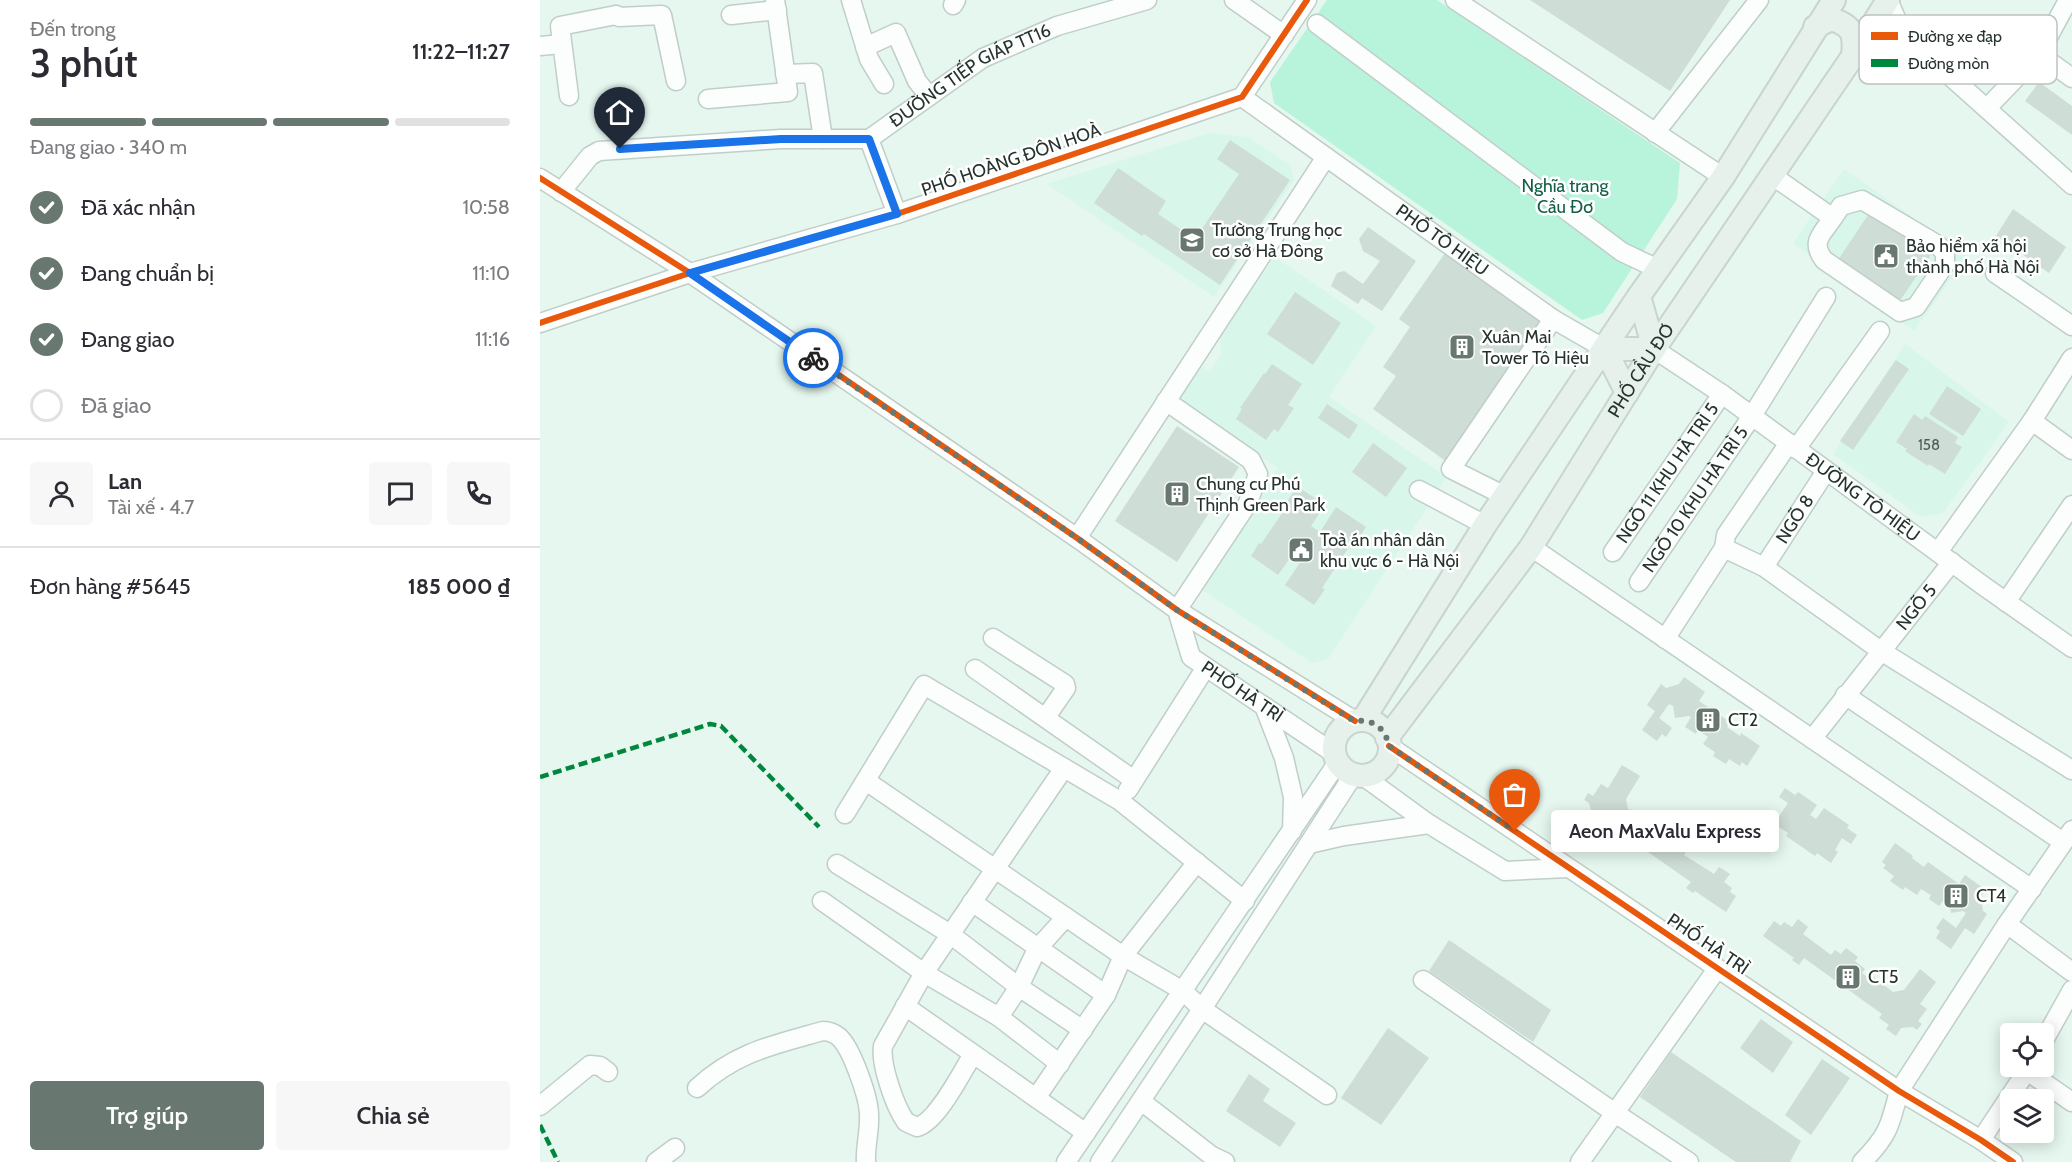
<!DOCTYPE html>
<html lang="vi">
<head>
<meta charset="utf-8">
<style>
	:root { --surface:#fff; --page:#f7f7f7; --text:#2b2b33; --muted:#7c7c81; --line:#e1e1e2; --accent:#697771 }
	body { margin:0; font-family:Cabin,sans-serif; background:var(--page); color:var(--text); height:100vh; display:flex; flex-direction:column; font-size:22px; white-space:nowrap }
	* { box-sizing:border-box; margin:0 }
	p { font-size:20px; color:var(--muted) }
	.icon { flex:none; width:33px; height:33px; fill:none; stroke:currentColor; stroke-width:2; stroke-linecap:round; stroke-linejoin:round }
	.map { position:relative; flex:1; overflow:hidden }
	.drawer { display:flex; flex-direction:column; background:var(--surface); width:540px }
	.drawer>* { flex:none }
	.buttons { position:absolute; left:1460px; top:1023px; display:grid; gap:12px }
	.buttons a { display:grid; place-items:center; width:54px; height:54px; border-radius:6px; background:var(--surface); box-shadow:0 3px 15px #0003; font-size:30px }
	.pin { position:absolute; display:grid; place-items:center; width:51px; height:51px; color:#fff; margin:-62px -26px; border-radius:50% 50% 50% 0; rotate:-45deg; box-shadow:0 0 6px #0007 }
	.pin .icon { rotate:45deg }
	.courier { position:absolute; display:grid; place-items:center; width:60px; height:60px; margin:-30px; border:4px solid #1a73e8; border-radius:50%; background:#fff; color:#222; box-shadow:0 2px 8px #0007 }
	.bubble { position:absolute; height:42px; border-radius:6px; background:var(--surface); box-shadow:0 3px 15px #0003; font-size:20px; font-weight:600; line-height:42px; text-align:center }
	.overview em { font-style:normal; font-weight:600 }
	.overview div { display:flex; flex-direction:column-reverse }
	.overview { display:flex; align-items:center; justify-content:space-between; height:102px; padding:0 30px }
	h1 { font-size:39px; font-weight:600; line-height:45px }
	.bar { display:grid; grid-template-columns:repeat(4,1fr); gap:9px 6px; align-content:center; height:72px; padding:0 30px }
	.bar i { height:8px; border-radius:4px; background:var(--line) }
	.bar .current { background:var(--accent) }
	.bar p { grid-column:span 4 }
	.line { display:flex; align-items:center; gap:15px; padding:0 30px; border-top:2px solid var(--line) }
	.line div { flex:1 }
	.round { display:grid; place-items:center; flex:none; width:63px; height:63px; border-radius:6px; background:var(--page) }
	ol { padding:0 30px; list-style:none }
	li { display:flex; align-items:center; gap:18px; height:66px }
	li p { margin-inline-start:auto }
	li .icon { padding:6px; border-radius:50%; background:var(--accent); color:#fff; stroke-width:4 }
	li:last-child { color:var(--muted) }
	li i { width:33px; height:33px; border:3px solid var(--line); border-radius:50% }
	.button { display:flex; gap:12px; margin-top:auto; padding:12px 30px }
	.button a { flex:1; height:69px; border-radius:6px; background:var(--accent); color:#fff; font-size:24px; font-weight:600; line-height:69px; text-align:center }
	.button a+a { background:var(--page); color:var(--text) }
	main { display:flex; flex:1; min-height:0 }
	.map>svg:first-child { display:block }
	.built { fill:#d8f7ea }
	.green { fill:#b8f4dc }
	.building { fill:#ceddd6 }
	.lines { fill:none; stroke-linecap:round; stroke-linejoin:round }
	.minor-casing { stroke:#c0cec8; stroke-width:21 }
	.major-casing { stroke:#cad3cf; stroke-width:26 }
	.minor { stroke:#fbfefd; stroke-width:18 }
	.major { stroke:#e6f1ec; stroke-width:22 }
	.quiet { stroke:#00873e; stroke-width:4.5; stroke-dasharray:9 4.5; stroke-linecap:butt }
	.cycleway-casing { stroke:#fff; stroke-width:10 }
	.cycleway { stroke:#e8590c; stroke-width:6 }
	.done { stroke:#697771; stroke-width:6; stroke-dasharray:0 10.8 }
	.route { stroke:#1a73e8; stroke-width:8 }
	.labels { text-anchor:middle; stroke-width:5; stroke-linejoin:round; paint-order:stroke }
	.number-label { font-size:15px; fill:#505d57 }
	.street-label { font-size:18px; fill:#26322d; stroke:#fff }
	.park-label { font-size:18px; fill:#105e46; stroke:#fff }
	.poi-label { font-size:18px; fill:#26322d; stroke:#fff; text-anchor:start }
	.key { fill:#fff; stroke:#bec2c0; stroke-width:1.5 }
	.key-label { font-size:16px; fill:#26322d }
</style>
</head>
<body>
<main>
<section class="drawer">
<div class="overview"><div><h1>3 phút</h1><p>Đến trong</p></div><em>11:22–11:27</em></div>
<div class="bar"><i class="current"></i><i class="current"></i><i class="current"></i><i></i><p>Đang giao · 340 m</p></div>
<ol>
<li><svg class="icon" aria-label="check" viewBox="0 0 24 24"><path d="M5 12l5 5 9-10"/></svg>Đã xác nhận<p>10:58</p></li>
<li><svg class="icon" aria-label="check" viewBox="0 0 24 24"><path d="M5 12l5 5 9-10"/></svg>Đang chuẩn bị<p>11:10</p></li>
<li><svg class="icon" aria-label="check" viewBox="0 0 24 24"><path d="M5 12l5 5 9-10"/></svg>Đang giao<p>11:16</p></li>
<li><i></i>Đã giao</li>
</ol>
<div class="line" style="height:108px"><a class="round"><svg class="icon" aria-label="person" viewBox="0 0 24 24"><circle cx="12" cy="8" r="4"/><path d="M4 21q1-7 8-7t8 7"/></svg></a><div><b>Lan</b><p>Tài xế · 4.7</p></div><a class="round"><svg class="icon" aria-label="chat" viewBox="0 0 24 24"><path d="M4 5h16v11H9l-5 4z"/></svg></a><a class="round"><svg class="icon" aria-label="phone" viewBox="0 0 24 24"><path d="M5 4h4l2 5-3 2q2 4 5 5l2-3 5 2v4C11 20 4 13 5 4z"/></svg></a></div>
<div class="line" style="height:78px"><div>Đơn hàng #5645</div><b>185 000 ₫</b></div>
<div class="button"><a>Trợ giúp</a><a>Chia sẻ</a></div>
</section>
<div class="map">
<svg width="1532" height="1162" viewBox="0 0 1532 1162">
	<rect width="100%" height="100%" fill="#e5f7ef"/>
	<!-- built -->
	<g class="built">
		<polygon points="669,133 708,137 751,166 754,180 674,297 507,184"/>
		<polygon points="1304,169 1427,256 1374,331 1253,243"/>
		<polygon points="735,257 836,326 789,397 907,477 788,659 772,663 659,588 738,468 637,402 662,367 670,372 681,354 680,336"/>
		<polygon points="1365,344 1469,422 1403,513 1381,517 1293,454"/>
	</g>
	<!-- green -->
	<polygon class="green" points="787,0 897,0 1140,163 1137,199 1063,313 1042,320 734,103 730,82"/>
	<!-- building -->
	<g class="building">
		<polygon points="990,0 1190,0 1130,91"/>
		<polygon points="1499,82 1532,106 1532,135 1485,101"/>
		<polygon points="690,140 750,180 680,285 604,234 602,236 554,203 578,168 626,201 618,214 655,239 699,174 677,159"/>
		<polygon points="1332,209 1355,229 1393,252 1359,302 1337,287 1339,285 1298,260"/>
		<polygon points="1473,209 1526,247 1509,273 1456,236"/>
		<polygon points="828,227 876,261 842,311 822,298 818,304 791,286 797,273 804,271 823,284 840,261 823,251 819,239"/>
		<polygon points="905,253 1004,323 907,462 833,409 856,376 843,367 870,327 859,319"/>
		<polygon points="755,292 801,323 773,365 727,334"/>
		<polygon points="1356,360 1369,369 1313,450 1300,441"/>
		<polygon points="732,364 762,384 748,405 754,408 738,432 734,429 726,440 696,419 702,409 700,408 724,373 725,374"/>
		<polygon points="1407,386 1441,409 1423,436 1389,414"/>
		<polygon points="787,404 818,425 809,439 778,418"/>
		<polygon points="1374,414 1382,420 1385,416 1418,437 1415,443 1422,447 1405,474 1389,464 1388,466 1365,451 1367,449 1356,442"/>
		<polygon points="637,426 699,467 637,562 575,521"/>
		<polygon points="833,443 867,468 846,497 812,472"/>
		<polygon points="757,486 785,505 771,526 780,532 796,507 826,527 816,543 813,541 782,588 785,589 774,605 745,585 761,561 752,555 738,575 711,556 719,543 721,544 749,503 747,502"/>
		<polygon points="1144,677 1165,692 1159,701 1190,722 1187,727 1200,736 1201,733 1220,746 1207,766 1202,762 1200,766 1189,759 1186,764 1173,756 1175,752 1163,744 1168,737 1158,730 1156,734 1145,727 1151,717 1149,716 1135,718 1133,706 1129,704 1119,718 1132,728 1126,737 1122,734 1117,741 1102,730 1115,711 1107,705 1121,684 1126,688 1139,684"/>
		<polygon points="1082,765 1100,776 1086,799 1088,809 1112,824 1110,827 1117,832 1120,827 1130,834 1133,830 1146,838 1142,845 1148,849 1144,855 1174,874 1179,867 1190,874 1184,882 1192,888 1190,892 1196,896 1186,912 1155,891 1153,893 1146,888 1151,882 1072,827 1069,832 1059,825 1056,829 1047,822 1052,815 1049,803 1044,800 1048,793 1053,796 1061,784 1068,788"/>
		<polygon points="1245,788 1255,795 1258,792 1277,805 1270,815 1276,819 1284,808 1309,825 1307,828 1317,835 1311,844 1302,838 1295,850 1298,852 1291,863 1277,853 1275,856 1246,836 1248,833 1234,824 1248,803 1239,797"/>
		<polygon points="1355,843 1373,856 1372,858 1384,867 1388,862 1419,884 1425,875 1446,890 1441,896 1443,911 1447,914 1434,934 1425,928 1411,949 1396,938 1400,931 1396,928 1403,918 1416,928 1426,913 1423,911 1411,913 1408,899 1406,897 1399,906 1389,899 1391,895 1381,889 1377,895 1365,887 1363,890 1350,881 1354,876 1343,868 1346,865 1342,862"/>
		<polygon points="1258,919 1268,927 1263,934 1291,955 1295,950 1301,954 1306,948 1318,957 1315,961 1325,969 1322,973 1329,978 1331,975 1353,992 1364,990 1380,969 1396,982 1380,1004 1387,1009 1378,1021 1382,1024 1377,1030 1373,1027 1361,1028 1356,1036 1346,1029 1349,1025 1339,1018 1342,1014 1264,958 1259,965 1252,960 1254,958 1223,936 1234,921 1241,926 1244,922 1252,927"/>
		<polygon points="909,940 1011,1010 993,1042 889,971"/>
		<polygon points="1221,1019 1253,1042 1233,1073 1200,1048"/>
		<polygon points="848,1028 889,1058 841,1125 801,1098"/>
		<polygon points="1131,1052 1261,1141 1250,1162 1196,1162 1100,1097"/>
		<polygon points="1282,1059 1310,1078 1271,1135 1245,1115"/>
		<polygon points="709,1074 730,1089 723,1101 756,1123 740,1147 686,1111"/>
	</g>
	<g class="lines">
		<!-- minor casing -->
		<g class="minor-casing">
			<g id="minor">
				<polyline points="311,0 329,59 344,84"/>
				<polyline points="694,0 744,35"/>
				<polyline points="915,0 1183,177"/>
				<polyline points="1348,0 1363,34 1532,185"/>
				<polyline points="413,5 416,0"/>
				<polyline points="76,15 79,17 122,15 136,81"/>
				<polyline points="191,15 237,10"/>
				<polyline points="777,24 1082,252 1118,269"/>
				<polyline points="0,46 22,44"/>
				<polyline points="325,47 356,33 377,81 389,96"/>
				<polyline points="1499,54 1532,78"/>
				<polyline points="245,74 273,73 283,139"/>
				<polyline points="29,96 20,26 76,15"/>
				<path id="s1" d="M702 97 1013 319 1065 349"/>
				<polyline points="168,99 248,92 235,0"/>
				<polyline points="1447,108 1499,54 1526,4 1530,0"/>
				<polyline points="1115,133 1219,0"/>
				<polyline points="329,139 357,214"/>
				<path d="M1233 176 1293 218C1282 234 1270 242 1284 260L1360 312 1376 307 1405 264V253L1398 245 1322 200 1301 206 1293 218"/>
				<polyline points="0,178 150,273 537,538 637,610 815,721"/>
				<path id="s2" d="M21 192 50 156 59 151 241 139H329L443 58 517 26 607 0"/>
				<polyline points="1455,273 1532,326"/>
				<polyline points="0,323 150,273 357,214 702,97 767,0"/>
				<path id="s3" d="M1114 349 1182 394 1445 587 1532 648"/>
				<polyline points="626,401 711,460 718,474 708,503 637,610"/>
				<polyline points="1492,421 1532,450"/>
				<polyline points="1256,449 1340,331"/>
				<polyline points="879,490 945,525"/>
				<polyline points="965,496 911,469 1013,319"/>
				<polyline points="537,538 786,157"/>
				<polyline points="991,547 1492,889"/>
				<polyline points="1184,548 1186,535 1249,443"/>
				<path id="s4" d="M1073 552 1182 394"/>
				<polyline points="1398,552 1492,421 1532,358"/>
				<path id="s5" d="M1224 567 1286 471"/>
				<path id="s6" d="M1099 582 1212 416 1286 297"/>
				<polyline points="1466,602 1532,505"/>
				<path id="s7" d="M637 610 651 657 795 754"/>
				<polyline points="453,638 525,684 526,688 506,717"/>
				<polyline points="1125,639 1184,548 1224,567 1341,651 1532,770"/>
				<polyline points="435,669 594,780"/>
				<polyline points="1305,695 1523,842"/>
				<polyline points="724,706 744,758 753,797 752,831"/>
				<path id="s8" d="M1272 739 1412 562"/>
				<polyline points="849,746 1359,1091 1441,1140 1473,1162"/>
				<polyline points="823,776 889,824 965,871 1028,868"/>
				<polyline points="326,781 583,956 643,991 662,1009 787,1095"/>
				<polyline points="588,790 666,667"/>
				<polyline points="305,814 384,685 580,801 705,901"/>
				<polyline points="769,844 804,836 889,824"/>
				<polyline points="297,864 410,934 479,987 543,1030"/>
				<polyline points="282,901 384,973 459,1017"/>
				<polyline points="432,902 566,995"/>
				<polyline points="1467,924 1532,972"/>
				<polyline points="883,980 1075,1113 1149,1162"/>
				<polyline points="365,1006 546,1133"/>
				<polyline points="1503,1042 1532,990"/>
				<path d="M433 1054C422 1072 397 1122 377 1127L366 1122C355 1107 340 1064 343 1046L384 973 524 768"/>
				<polyline points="520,1064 459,1017 479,987 497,949 526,917"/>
				<polyline points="1487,1071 1532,1102"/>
				<path d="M157 1088C196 1052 233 1045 283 1031 289 1031 294 1033 299 1037 312 1049 329 1098 329 1115 330 1131 325 1146 326 1162"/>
				<polyline points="496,1098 566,995 583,956 657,862"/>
				<polyline points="601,1101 672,1156 685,1162"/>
				<polyline points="0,1106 50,1065 60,1066 68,1072"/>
				<polyline points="1441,1140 1490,1066"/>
				<polyline points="116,1162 135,1148"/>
				<polyline points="526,1162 798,762"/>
				<polyline points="560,1162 662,1009 814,774"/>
				<polyline points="1040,1162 1177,969"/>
				<path d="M1322 1162C1348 1136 1350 1126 1359 1091L1467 924 1532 830"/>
			</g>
		</g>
		<!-- major casing -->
		<g class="major-casing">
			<g id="major">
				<path d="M1275 27 1291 19C1314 26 1315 35 1313 56"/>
				<polyline points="1099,296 1114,349"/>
				<polyline points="1065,349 1087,393"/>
				<polyline points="1065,349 1114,349"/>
				<polyline points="823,720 945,525 1099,296 1183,177 1294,0"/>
				<circle cx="822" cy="748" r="28"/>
				<path id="s9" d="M847 738 991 547 1114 349 1313 56 1348 0"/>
			</g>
		</g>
		<!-- minor -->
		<use href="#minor" class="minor"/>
		<!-- major -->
		<use href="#major" class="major"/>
		<!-- quiet -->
		<g class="quiet">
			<polyline points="0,777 170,724 181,726 279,827"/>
			<polyline points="0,1125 18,1162"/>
		</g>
		<!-- cycleway casing -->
		<g class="cycleway-casing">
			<g id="cycleway">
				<polyline points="0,178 150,273 537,538 637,610 815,721"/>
				<polyline points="0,323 150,273 357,214 702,97 767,0"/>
				<polyline points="849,746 1359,1091 1441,1140 1473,1162"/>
			</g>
		</g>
		<!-- cycleway -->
		<use href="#cycleway" class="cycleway"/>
	</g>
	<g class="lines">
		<!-- done -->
		<path class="done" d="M273 358 537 538 637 610 814 721C833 719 845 727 849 746L975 831"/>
		<!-- route -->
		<polyline class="route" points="80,149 241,139 329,139 357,214 150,273 273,358"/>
	</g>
	<!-- icons -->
	<defs>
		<g id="school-square" transform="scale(1.35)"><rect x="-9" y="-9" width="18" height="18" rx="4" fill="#697771" stroke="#fff"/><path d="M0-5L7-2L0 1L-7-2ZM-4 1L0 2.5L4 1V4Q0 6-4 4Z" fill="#fff"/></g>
		<g id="civic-square" transform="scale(1.35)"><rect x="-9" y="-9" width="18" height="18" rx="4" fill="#697771" stroke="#fff"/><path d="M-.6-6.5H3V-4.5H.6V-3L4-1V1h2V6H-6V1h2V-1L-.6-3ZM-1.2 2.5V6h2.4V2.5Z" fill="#fff"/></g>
		<g id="building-square" transform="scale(1.35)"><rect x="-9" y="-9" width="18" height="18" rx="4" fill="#697771" stroke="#fff"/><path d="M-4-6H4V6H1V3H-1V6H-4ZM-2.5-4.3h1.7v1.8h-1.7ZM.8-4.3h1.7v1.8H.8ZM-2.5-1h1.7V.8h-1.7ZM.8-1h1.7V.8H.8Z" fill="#fff"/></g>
	</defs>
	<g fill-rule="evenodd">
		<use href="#school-square" x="652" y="240"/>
		<use href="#civic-square" x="1346" y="256"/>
		<use href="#building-square" x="922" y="347"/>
		<use href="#building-square" x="637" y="494"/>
		<use href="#civic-square" x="761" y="550"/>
		<use href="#building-square" x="1168" y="720"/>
		<use href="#building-square" x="1416" y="896"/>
		<use href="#building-square" x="1308" y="977"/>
	</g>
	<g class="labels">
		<!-- number labels -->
		<g class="number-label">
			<text x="1389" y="450">158</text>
		</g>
		<!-- street labels -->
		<g class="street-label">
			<text dy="6" stroke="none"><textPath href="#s2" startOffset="447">ĐƯỜNG TIẾP GIÁP TT16</textPath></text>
			<text transform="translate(471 160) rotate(-19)" y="6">PHỐ HOÀNG ĐÔN HOÀ</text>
			<text dy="6" stroke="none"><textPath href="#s1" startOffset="246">PHỐ TÔ HIỆU</textPath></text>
			<text dy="6" stroke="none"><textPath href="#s9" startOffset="447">PHỐ CẦU ĐƠ</textPath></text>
			<text dy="6" stroke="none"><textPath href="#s4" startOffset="96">NGÕ 11 KHU HÀ TRÌ 5</textPath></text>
			<text dy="6" stroke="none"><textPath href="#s3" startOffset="256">ĐƯỜNG TÔ HIỆU</textPath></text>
			<text dy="6" stroke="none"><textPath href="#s6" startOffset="100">NGÕ 10 KHU HÀ TRÌ 5</textPath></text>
			<text dy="6" stroke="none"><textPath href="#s5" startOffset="57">NGÕ 8</textPath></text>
			<text dy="6" stroke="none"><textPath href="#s8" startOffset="168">NGÕ 5</textPath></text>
			<text dy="6" stroke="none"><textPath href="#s7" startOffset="111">PHỐ HÀ TRÌ</textPath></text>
			<text transform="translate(1168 944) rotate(34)" y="6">PHỐ HÀ TRÌ</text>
		</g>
		<!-- park labels -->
		<g class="park-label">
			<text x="1025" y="192">Nghĩa trang<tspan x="1025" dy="21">Cầu Đơ</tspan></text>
		</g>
		<!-- poi labels -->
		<g class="poi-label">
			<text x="672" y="236">Trường Trung học<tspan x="672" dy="21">cơ sở Hà Đông</tspan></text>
			<text x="1366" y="252">Bảo hiểm xã hội<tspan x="1366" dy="21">thành phố Hà Nội</tspan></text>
			<text x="942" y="343">Xuân Mai<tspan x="942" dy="21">Tower Tô Hiệu</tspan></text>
			<text x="656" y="490">Chung cư Phú<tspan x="656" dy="21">Thịnh Green Park</tspan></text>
			<text x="780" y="546">Toà án nhân dân<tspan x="780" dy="21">khu vực 6 - Hà Nội</tspan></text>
			<text x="1188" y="726">CT2</text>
			<text x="1436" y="902">CT4</text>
			<text x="1328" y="983">CT5</text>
		</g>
	</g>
	<!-- legend -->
	<rect x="1319" y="15" width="198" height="69" rx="9" class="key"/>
	<rect x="1331" y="32" width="27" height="8" fill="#e8590c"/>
	<rect x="1331" y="59" width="27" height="8" fill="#00873e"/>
	<g class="key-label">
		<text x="1368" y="42">Đường xe đạp</text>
		<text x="1368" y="69">Đường mòn</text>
	</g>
</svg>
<div class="buttons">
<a><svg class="icon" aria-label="locate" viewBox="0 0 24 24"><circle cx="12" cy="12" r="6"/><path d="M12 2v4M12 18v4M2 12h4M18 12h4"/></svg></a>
<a><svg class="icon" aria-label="layers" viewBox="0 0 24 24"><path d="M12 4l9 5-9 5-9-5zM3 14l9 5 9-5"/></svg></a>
</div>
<div class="pin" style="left:975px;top:831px;background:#ea580c"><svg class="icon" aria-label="bag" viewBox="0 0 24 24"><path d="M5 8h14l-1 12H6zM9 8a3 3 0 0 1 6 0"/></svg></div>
<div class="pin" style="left:80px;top:149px;background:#1f2937"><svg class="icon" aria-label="home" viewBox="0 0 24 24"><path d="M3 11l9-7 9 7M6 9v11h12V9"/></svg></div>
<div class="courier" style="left:273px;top:358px"><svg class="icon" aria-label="bike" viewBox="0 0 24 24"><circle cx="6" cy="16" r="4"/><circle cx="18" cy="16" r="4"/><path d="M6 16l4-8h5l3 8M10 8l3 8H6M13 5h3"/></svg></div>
<div class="bubble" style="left:1011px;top:810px;width:228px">Aeon MaxValu Express</div>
</div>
</main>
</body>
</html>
